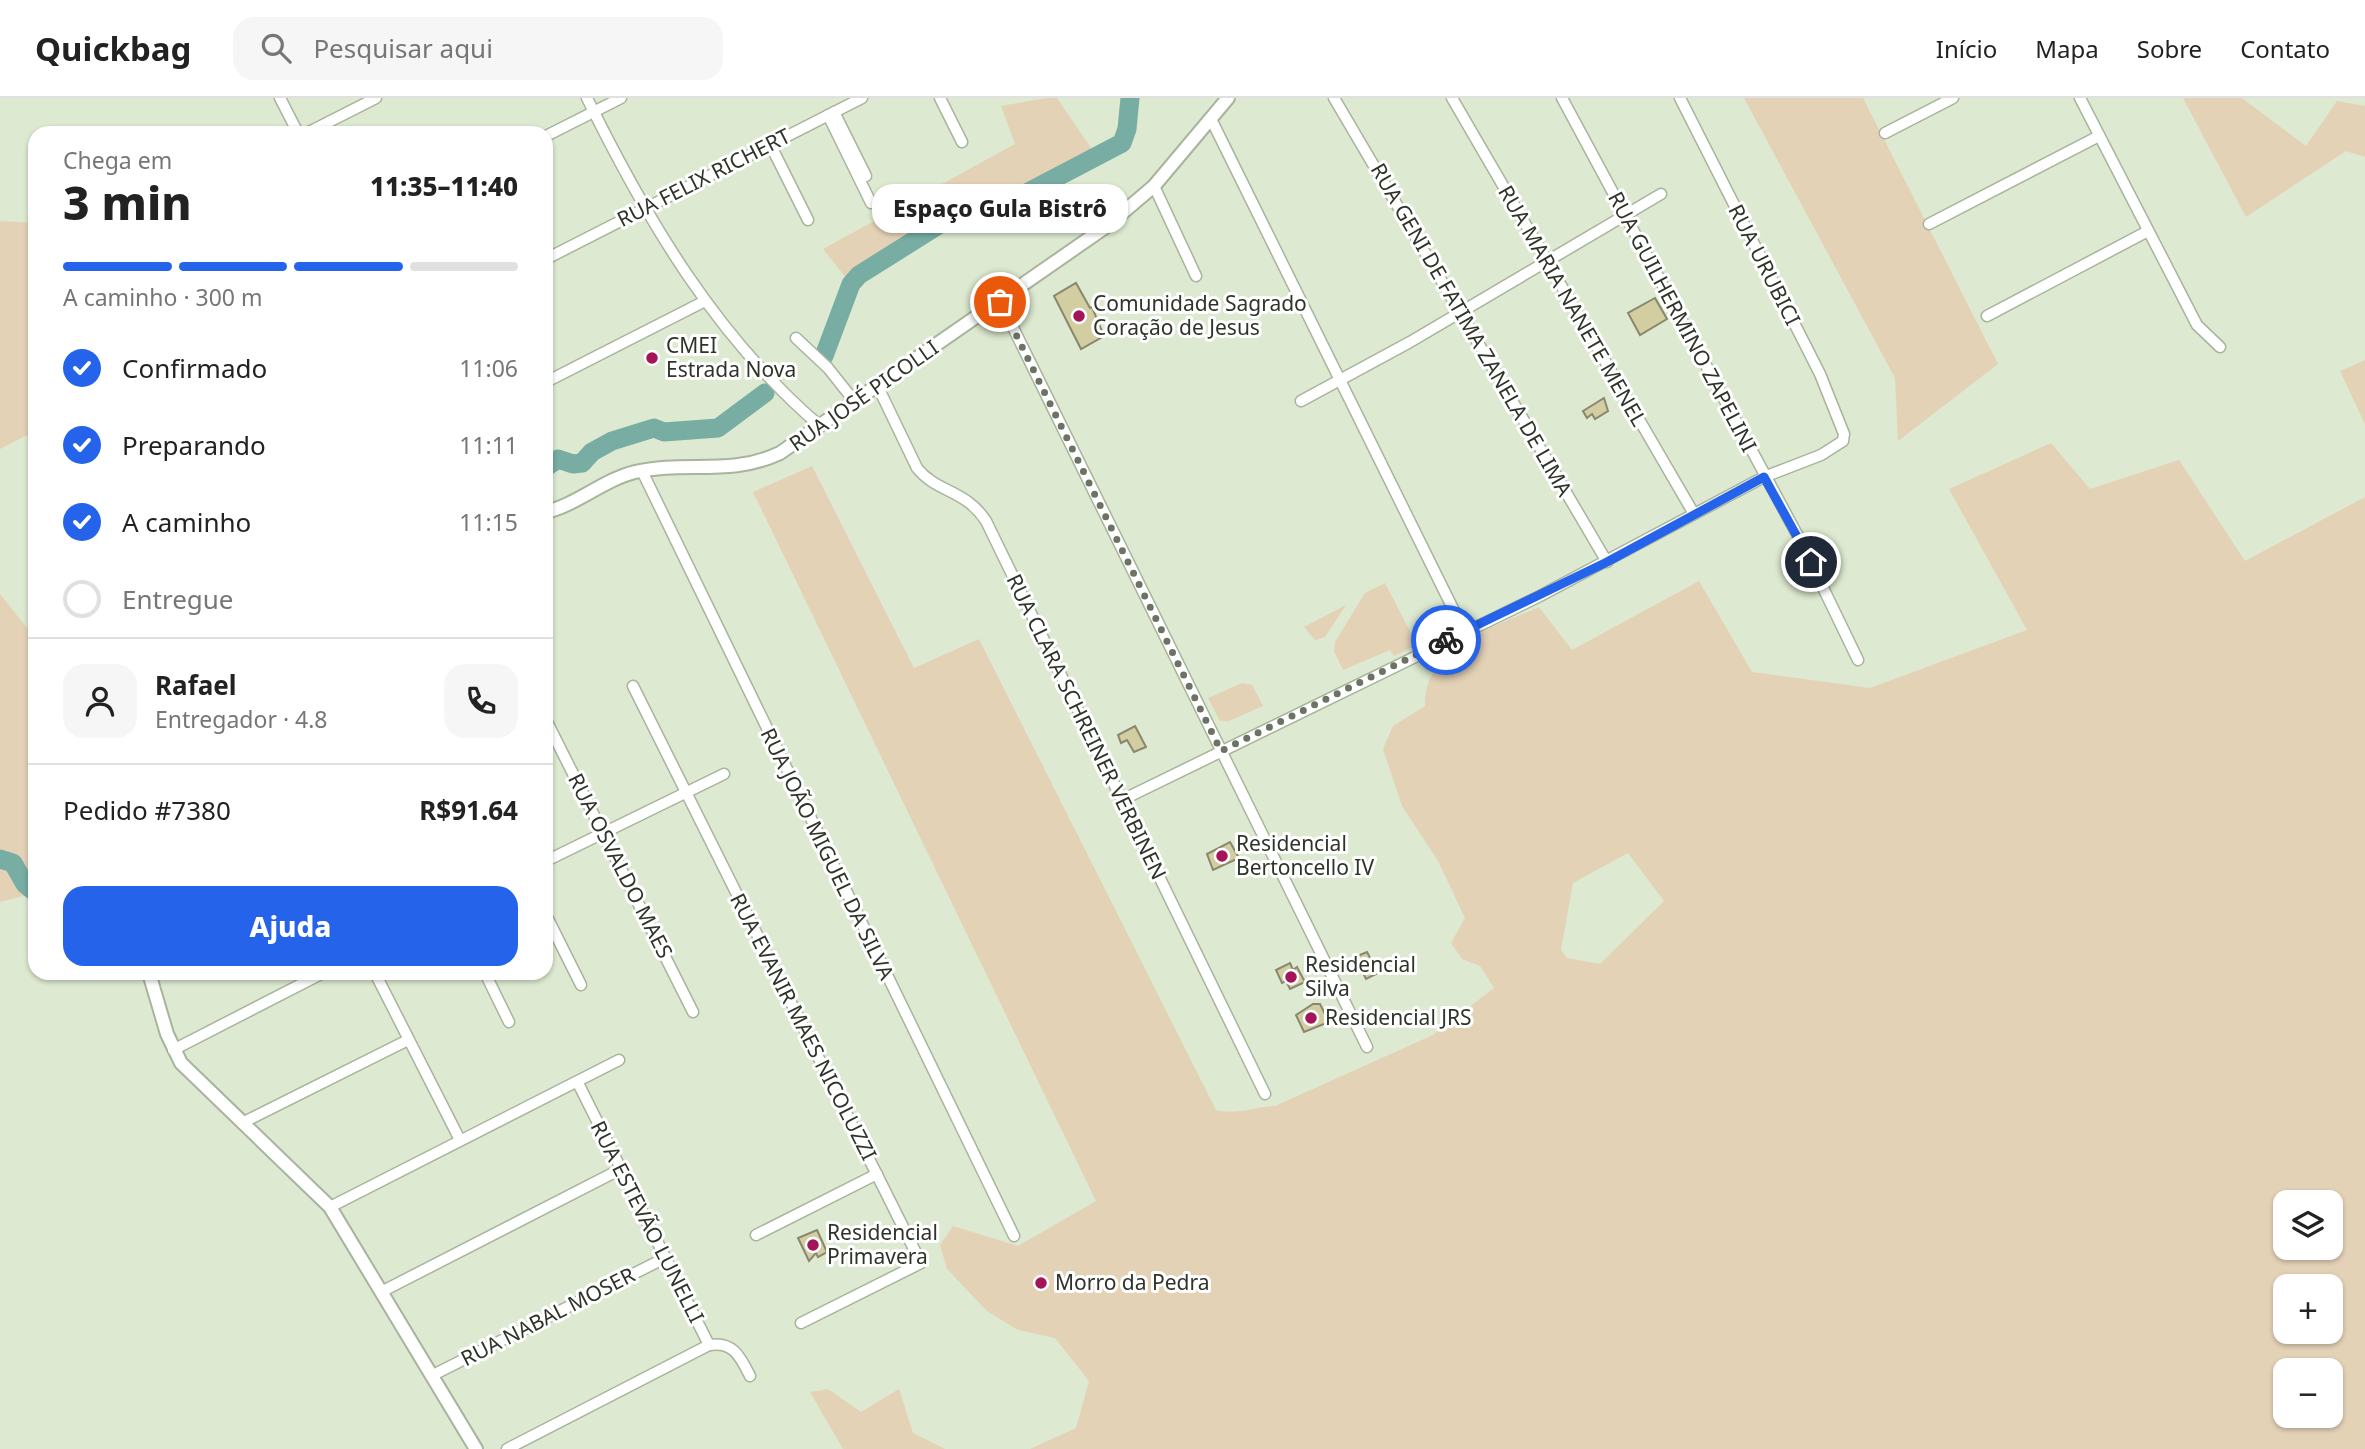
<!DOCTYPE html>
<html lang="pt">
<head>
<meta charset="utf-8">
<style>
	:root { --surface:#fff; --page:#f6f6f6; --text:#222; --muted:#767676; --line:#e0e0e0; --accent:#2563eb }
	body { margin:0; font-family:"Noto Sans",sans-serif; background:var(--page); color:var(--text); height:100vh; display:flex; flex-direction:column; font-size:26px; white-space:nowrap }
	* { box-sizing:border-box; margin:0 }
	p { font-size:23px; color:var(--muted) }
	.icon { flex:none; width:38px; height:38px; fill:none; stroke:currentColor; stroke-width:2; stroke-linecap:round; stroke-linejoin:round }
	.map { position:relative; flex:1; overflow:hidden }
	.sheet { position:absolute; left:28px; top:28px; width:525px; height:854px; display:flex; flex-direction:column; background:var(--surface); border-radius:21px; box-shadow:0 2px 5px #0004 }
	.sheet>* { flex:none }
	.fabs { position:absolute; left:2273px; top:1092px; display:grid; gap:14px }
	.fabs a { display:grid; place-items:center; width:70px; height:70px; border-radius:14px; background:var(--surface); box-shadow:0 2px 5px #0004; font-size:35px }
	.pin { position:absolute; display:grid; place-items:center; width:60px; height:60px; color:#fff; margin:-30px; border:4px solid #fff; border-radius:50%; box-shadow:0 2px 7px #0007 }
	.courier { position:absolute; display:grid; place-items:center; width:70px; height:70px; margin:-35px; border:5px solid #2563eb; border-radius:50%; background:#fff; color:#222; box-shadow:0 2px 9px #0007 }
	.bubble { position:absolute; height:49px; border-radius:21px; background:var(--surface); box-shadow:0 2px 5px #0004; font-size:23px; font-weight:800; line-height:49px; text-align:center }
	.summary em { font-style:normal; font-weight:800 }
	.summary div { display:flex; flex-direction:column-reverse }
	.summary { display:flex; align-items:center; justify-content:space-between; height:119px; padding:0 35px }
	h1 { font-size:46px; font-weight:800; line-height:52px }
	.bar { display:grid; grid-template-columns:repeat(4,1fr); gap:10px 7px; align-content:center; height:84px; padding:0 35px }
	.bar i { height:9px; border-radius:5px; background:var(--line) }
	.bar .active { background:var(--accent) }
	.bar p { grid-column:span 4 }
	.line { display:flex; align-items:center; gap:18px; padding:0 35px; border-top:2px solid var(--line) }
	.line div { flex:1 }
	.round { display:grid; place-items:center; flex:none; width:74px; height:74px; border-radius:21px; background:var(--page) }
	ol { padding:0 35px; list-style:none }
	li { display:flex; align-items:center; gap:21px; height:77px }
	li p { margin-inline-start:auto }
	li .icon { padding:7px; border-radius:50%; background:var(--accent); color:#fff; stroke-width:4 }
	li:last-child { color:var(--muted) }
	li i { width:38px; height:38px; border:4px solid var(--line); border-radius:50% }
	.button { display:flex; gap:14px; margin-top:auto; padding:14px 35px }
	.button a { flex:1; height:80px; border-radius:21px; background:var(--accent); color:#fff; font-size:28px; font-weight:800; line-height:80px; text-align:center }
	header { display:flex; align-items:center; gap:42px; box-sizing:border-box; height:98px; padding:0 35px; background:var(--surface); border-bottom:2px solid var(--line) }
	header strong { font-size:33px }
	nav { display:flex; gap:38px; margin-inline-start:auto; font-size:24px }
	.search { width:490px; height:63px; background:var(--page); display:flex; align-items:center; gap:18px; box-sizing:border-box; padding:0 24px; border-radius:21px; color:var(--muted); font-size:26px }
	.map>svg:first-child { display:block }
	.green { fill:#e4d2b7; fill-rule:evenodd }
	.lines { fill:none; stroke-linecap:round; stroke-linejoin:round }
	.river { stroke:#77ada3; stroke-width:19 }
	.building { fill:#d2cea2; stroke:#89876e; stroke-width:2 }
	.minor-casing { stroke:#a8b49c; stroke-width:13 }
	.tertiary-casing { stroke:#a8b49c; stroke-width:16 }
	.minor { stroke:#fff; stroke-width:10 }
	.tertiary { stroke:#fff; stroke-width:12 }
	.done { stroke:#6c7364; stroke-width:7; stroke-dasharray:0 12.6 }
	.route { stroke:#2563eb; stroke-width:9 }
	.poi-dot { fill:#a31458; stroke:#fff; stroke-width:2.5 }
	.labels { text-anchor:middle; stroke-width:6; stroke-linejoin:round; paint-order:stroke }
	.street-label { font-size:21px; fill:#2f342a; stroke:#fff }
	.poi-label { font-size:21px; fill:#2f342a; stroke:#fff; text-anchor:start }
</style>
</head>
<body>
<header>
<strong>Quickbag</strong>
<div class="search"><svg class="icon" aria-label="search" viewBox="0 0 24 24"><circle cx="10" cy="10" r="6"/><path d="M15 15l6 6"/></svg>Pesquisar aqui</div>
<nav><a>Início</a><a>Mapa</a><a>Sobre</a><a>Contato</a></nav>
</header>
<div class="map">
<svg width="2365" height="1351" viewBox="0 0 2365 1351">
	<rect width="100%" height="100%" fill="#dde9d0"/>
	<!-- green -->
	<g class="green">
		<path d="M1046 0H1057L1097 59 1019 99 1000 101 972 117 953 115C922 141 879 155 851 186L823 151 1015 46 1001 8Z"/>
		<polygon points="1744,0 1863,0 1998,266 1898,343 1895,280"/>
		<polygon points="2183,0 2242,0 2306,48 2337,3 2365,8 2365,59 2346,53 2246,119"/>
		<polygon points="0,123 35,125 35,333 0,351"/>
		<polygon points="2365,262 2365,326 2340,273"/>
		<path d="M2051 345 2090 391 2179 362 2245 463 2365 399V1351H1030L1076 1330 1089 1283 1055 1240 1018 1232 987 1213 947 1171 940 1147 953 1128 1018 1148 1096 1103 753 394 812 368 914 570 979 541 1216 1012C1237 1017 1253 1009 1275 1008L1433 937 1494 890 1480 868 1462 861 1451 845 1465 820 1438 763 1402 708 1383 651 1393 628 1425 608C1424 549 1494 529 1539 509L1572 552 1699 483 1752 574 1870 590 2027 532 1949 391ZM1628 755 1664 803 1600 866 1567 860 1561 852 1573 785ZM2286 1104H2331V1150H2286ZM2286 1188H2331V1234H2286ZM2286 1272H2331V1318H2286Z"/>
		<polygon points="1385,485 1417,547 1394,558 1390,552 1343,572 1334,553 1335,544 1365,495"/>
		<polygon points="0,496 35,540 35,795 0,804"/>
		<polygon points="1346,507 1325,539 1315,542 1304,529"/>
		<polygon points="1242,585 1252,587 1263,608 1229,623 1220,623 1208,600"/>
		<polygon points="828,1291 861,1314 899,1291 913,1335 945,1351 843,1351 810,1294"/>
	</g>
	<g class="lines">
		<!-- river -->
		<g class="river">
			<polyline points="824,258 851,186 859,177 937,128 953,114 972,117 1000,101 1019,99 1122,45 1127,31 1130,0"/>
			<polyline points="546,369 558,361 573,366 582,365 592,354 612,343 654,330 664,334 718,330 765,295"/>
			<polyline points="0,761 13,765 25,786 35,794"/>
		</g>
	</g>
	<!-- building -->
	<g class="building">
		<polygon points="1076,185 1090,210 1092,209 1104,238 1081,251 1054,198"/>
		<polygon points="1655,200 1667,221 1640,237 1628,215"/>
		<polygon points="1604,300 1608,313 1595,321 1592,316 1587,320 1583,313"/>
		<polygon points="1135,628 1146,649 1134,654 1127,642 1121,645 1118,637"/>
		<polygon points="1230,744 1239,760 1213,772 1207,756"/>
		<polygon points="1367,854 1378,875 1366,881 1355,859"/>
		<polygon points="1290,865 1293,872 1297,869 1305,884 1290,891 1286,883 1282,885 1276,872"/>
		<polygon points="1313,906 1320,906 1329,924 1304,934 1296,917"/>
		<polygon points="817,1132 827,1154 818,1159 816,1155 809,1163 798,1140"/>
	</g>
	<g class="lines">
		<!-- minor casing -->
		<g class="minor-casing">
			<g id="minor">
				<polyline points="280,0 298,35"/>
				<path d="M587 0C647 122 716 239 820 328"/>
				<polyline points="940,0 962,44"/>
				<polyline points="1334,0 1607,464"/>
				<polyline points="1452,0 1694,416"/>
				<polyline points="1562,0 1799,440 1858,562"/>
				<polyline points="2080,0 2197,227 2220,249"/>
				<polyline points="834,14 866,78"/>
				<polyline points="828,17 871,105"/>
				<polyline points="1211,21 1464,533"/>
				<polyline points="307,35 376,0"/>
				<polyline points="1885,35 1953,0"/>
				<polyline points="546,38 621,0"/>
				<polyline points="770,46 808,122"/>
				<polyline points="1154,88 1196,178"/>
				<polyline points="1929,126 2099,38"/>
				<polyline points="546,161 862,0"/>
				<polyline points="1000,203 1367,949"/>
				<polyline points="1987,218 2148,133"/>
				<polyline points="796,240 828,270 855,304"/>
				<polyline points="546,284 705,203"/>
				<path d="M878 289 917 370C937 395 965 391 986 423L1265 996"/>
				<polyline points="1301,303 1410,244 1661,96"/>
				<polyline points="642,373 1014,1138"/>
				<polyline points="633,588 921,1165 801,1225"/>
				<polyline points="546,622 693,914"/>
				<polyline points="1122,702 1538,499 1764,379 1821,357 1843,343 1844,336 1820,276 1680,0"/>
				<polyline points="546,763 724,676"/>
				<polyline points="546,817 581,887"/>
				<polyline points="375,875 460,1042"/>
				<polyline points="485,875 509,924"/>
				<polyline points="173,952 323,875"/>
				<path d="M578 985 709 1247C733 1243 740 1258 750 1278"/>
				<polyline points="242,1025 408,942"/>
				<polyline points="330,1109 619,962"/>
				<polyline points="756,1137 877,1076"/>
				<polyline points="381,1194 619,1072"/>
				<polyline points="431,1278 665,1160"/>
				<polyline points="507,1351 709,1247"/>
			</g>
		</g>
		<!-- tertiary casing -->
		<g class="tertiary-casing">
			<g id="tertiary">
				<path d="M546 414C578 406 603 382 635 374 686 362 729 379 780 355L1107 128 1154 88 1228 0"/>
				<polyline points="149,875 167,936 181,965 330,1109 476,1351"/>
			</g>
		</g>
		<!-- minor -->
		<use href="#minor" class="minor"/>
		<!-- tertiary -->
		<use href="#tertiary" class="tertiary"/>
	</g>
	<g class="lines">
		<!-- done -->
		<polyline class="done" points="1000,204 1221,653 1446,542"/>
		<!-- route -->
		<polyline class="route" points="1446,542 1607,464 1764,379 1811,464"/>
	</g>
	<!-- markers -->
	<g class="poi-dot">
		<circle cx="1079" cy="218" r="7"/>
		<circle cx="652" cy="260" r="7"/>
		<circle cx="1222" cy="758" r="7"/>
		<circle cx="1291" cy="879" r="7"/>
		<circle cx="1311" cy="920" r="7"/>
		<circle cx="813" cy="1147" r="7"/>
		<circle cx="1041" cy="1185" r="7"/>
	</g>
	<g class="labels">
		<!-- street labels -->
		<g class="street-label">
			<text transform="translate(704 80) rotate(-27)" y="7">RUA FELIX RICHERT</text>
			<text transform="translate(1764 167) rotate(63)" y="7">RUA URUBICI</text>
			<text transform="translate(1572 208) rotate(60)" y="7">RUA MARIA NANETE MENEL</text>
			<text transform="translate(1682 224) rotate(62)" y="7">RUA GUILHERMINO ZAPELINI</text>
			<text transform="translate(1471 232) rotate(60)" y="7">RUA GENI DE FATIMA ZANELA DE LIMA</text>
			<text transform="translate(864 298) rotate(-35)" y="7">RUA JOSÉ PICOLLI</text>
			<text transform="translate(1086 629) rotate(64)" y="7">RUA CLARA SCHREINER VERBINEN</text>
			<text transform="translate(827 756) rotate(64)" y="7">RUA JOÃO MIGUEL DA SILVA</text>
			<text transform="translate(620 768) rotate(63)" y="7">RUA OSVALDO MAES</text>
			<text transform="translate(803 929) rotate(63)" y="7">RUA EVANIR MAES NICOLUZZI</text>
			<text transform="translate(647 1124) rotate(63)" y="7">RUA ESTEVÃO LUNELLI</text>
			<text transform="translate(548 1219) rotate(-27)" y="7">RUA NABAL MOSER</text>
		</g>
		<!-- poi labels -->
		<g class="poi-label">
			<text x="1093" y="213">Comunidade Sagrado<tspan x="1093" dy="24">Coração de Jesus</tspan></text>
			<text x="666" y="255">CMEI<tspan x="666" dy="24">Estrada Nova</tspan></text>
			<text x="1236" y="753">Residencial<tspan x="1236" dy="24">Bertoncello IV</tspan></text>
			<text x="1305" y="874">Residencial<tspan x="1305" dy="24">Silva</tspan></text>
			<text x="1325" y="927">Residencial JRS</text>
			<text x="827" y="1142">Residencial<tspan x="827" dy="24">Primavera</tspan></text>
			<text x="1055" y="1192">Morro da Pedra</text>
		</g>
	</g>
</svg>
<div class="fabs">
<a><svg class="icon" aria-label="layers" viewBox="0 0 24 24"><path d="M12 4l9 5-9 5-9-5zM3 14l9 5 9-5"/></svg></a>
<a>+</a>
<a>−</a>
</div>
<div class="pin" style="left:1000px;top:204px;background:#ea580c"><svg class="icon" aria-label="bag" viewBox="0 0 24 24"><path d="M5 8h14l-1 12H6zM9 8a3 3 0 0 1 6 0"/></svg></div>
<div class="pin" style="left:1811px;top:464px;background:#1f2937"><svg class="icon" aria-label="home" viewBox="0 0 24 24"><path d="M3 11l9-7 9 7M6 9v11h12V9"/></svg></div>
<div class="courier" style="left:1446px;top:542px"><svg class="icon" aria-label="bike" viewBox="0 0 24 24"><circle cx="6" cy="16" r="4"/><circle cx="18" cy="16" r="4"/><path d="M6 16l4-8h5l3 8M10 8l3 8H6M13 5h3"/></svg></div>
<div class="bubble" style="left:872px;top:86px;width:256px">Espaço Gula Bistrô</div>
<section class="sheet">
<div class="summary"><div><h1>3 min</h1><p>Chega em</p></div><em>11:35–11:40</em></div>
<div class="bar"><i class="active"></i><i class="active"></i><i class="active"></i><i></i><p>A caminho · 300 m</p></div>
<ol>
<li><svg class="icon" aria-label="check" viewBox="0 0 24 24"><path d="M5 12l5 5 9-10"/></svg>Confirmado<p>11:06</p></li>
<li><svg class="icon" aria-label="check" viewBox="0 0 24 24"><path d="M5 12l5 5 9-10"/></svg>Preparando<p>11:11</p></li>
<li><svg class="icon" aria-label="check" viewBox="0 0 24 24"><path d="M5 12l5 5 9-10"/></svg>A caminho<p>11:15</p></li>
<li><i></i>Entregue</li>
</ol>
<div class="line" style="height:126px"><a class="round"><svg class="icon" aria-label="person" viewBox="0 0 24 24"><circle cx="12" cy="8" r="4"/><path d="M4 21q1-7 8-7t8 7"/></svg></a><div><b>Rafael</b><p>Entregador · 4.8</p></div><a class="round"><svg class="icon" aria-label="phone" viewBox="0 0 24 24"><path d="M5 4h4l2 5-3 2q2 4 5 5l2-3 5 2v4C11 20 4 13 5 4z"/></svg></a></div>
<div class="line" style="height:91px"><div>Pedido #7380</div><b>R$91.64</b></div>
<div class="button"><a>Ajuda</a></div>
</section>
</div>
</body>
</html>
